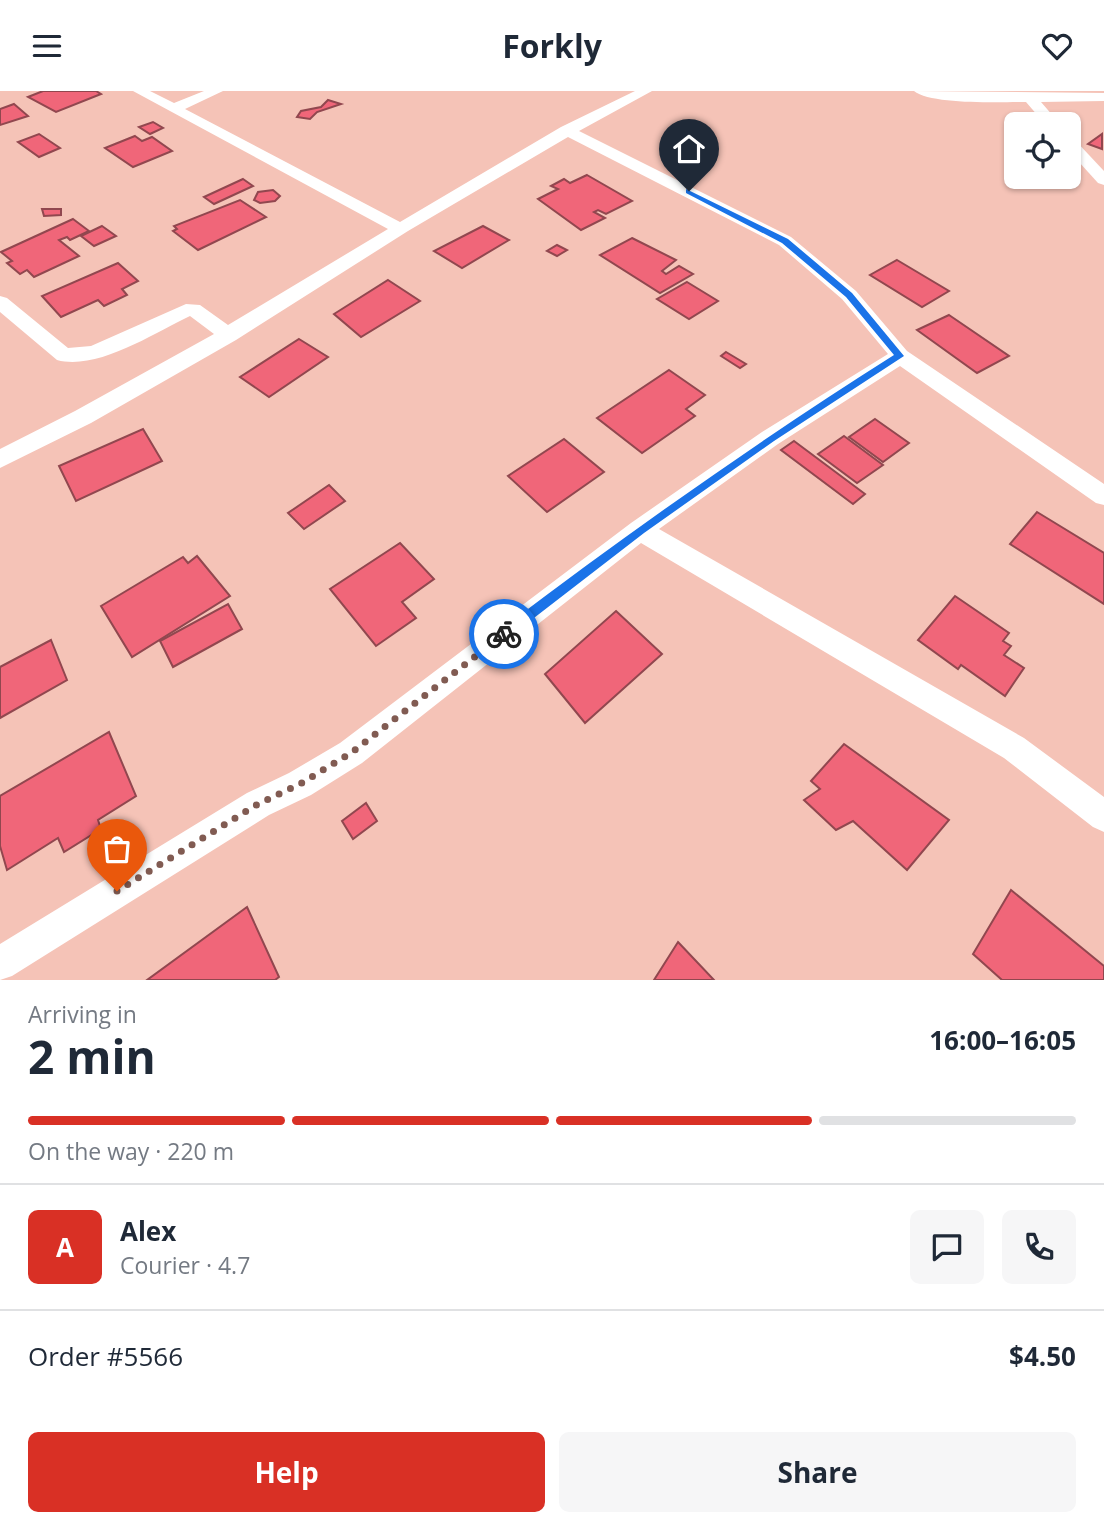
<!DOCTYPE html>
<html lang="en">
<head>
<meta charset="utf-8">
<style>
	:root { --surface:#fff; --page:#f6f6f7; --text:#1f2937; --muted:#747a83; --line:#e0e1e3; --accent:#d93025 }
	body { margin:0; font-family:"Open Sans",sans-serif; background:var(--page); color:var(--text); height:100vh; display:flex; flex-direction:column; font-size:26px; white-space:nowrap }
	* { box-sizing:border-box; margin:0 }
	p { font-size:23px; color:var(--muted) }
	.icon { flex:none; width:38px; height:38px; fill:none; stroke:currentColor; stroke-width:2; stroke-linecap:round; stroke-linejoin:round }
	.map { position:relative; height:889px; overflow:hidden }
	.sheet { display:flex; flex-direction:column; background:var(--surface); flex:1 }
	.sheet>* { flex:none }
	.fabs { position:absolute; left:1004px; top:21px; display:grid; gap:14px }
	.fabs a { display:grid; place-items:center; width:77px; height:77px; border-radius:10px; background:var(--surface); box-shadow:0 2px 5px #0004; font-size:35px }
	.pin { position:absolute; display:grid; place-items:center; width:60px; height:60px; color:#fff; margin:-72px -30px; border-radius:50% 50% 50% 0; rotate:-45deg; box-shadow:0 0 7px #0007 }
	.pin .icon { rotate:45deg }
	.courier { position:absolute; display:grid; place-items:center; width:70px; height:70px; margin:-35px; border:5px solid #1a73e8; border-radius:50%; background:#fff; color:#222; box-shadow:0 2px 9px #0007 }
	.summary em { font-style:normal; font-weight:700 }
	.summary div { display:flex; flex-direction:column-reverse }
	.summary { display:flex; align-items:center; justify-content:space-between; height:119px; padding:0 28px }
	h1 { font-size:46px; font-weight:700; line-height:52px }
	.bar { display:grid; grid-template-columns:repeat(4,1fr); gap:10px 7px; align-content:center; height:84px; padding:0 28px }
	.bar i { height:9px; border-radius:5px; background:var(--line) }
	.bar .selected { background:var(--accent) }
	.bar p { grid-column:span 4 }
	.line { display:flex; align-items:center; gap:18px; padding:0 28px; border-top:2px solid var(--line) }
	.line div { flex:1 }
	.round { display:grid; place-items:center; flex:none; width:74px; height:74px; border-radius:10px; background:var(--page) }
	.primary-button { display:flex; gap:14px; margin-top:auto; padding:14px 28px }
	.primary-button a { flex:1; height:80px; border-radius:10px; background:var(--accent); color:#fff; font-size:28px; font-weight:700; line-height:80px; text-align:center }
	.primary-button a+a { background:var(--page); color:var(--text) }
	header { display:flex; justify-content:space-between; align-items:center; height:91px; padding:0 28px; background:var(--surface); font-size:32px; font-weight:700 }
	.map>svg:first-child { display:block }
	.building { fill:#f06679; stroke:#91474f; stroke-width:2 }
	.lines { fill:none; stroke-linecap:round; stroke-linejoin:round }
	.minor { fill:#fff; fill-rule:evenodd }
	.route { fill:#1a73e8 }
	.done { stroke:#815b52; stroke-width:7; stroke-dasharray:0 12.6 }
</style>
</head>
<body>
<header><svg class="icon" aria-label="menu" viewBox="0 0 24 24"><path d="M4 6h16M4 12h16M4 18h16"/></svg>Forkly<svg class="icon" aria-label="heart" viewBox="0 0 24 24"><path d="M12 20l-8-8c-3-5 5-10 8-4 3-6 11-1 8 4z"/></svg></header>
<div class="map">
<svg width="1104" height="889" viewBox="0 0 1104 889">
	<rect width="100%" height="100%" fill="#f5c3b7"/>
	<!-- building -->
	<g class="building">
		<polygon points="43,0 96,0 101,3 56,21 28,6"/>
		<polygon points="328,9 341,13 317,21 310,28 297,26 301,20 321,16"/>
		<polygon points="14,13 28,25 0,34 0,18"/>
		<polygon points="153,31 163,37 150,43 139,36"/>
		<polygon points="39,43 60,57 39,66 18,51"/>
		<polygon points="1102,43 1102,58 1088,53"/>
		<polygon points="135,45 142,50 152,46 172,60 133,76 105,57"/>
		<polygon points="587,84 632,110 606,123 598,119 594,121 605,127 581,139 538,108 558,98 551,95 564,88 570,92"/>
		<polygon points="243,88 253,95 214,113 204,106"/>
		<polygon points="273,99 280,105 275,110 260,112 254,109 258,101"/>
		<polygon points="240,109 266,126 198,159 173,140 177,138 174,135"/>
		<polygon points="42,118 61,118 61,124 44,125"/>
		<polygon points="73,128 89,140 70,149 67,146 59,149 79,165 34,186 27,179 20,183 7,172 12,170 1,161"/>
		<polygon points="102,135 116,145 94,155 81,145"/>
		<polygon points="483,135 509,149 462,177 434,160"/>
		<polygon points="632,147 676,169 662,180 666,183 679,175 693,183 660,202 600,164"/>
		<polygon points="557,154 567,159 557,165 547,160"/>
		<polygon points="897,169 949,200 922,216 870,184"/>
		<polygon points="118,172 138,190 122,198 127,204 104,215 98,209 61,226 42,205"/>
		<polygon points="388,189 420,210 361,246 334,223"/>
		<polygon points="687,191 718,210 689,228 657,208"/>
		<polygon points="949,224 1009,265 977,282 917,239"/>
		<polygon points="299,248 328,266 269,306 240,286"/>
		<polygon points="726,261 746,273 740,277 721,265"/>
		<polygon points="669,279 705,304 686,318 695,325 642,362 597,327"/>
		<polygon points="875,328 909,352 883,371 849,346"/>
		<polygon points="143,338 162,370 76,410 59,375"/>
		<polygon points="844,345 883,374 857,392 818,363"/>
		<polygon points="564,348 604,381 547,421 508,385"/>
		<polygon points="794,350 865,403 853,413 781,359"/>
		<polygon points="329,394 345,410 304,438 288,422"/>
		<polygon points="1037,421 1104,462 1104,513 1010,453"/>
		<polygon points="400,452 434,488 402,511 416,527 376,555 330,498"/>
		<polygon points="197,465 230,505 132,566 101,515 183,466 188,472"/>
		<polygon points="955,505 1009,542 1003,550 1011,555 1004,564 1024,577 1005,605 961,574 958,578 918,549"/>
		<polygon points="228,513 242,538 173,576 160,550"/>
		<polygon points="616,520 662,563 585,632 545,583"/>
		<polygon points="51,549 67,589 0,627 0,576"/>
		<polygon points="109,641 136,705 98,729 101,738 64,761 58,747 7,779 0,755 0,705"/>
		<polygon points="844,653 949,729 907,779 853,730 836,739 804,709 820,698 811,690"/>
		<polygon points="366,712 377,730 353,748 342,730"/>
		<polygon points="1011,799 1104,875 1104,889 1002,889 973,863"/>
		<polygon points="247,816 279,886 275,889 147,889"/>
		<polygon points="678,851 714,889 654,889"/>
	</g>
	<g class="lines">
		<!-- minor -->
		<g class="minor">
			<path d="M133 0H150L174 12 204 0H223L185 18 400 131 561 36 635 0H652L579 40 791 146 856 200 907 260 1104 393V414L1096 412 900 275 778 353 659 438 1024 647 1104 706V741L1093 736 1004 667 641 452 362 672 311 704 269 724 12 885 0 889V853L247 702 289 682 340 652 631 432 762 341 888 263 842 208 779 154 568 46 408 140 236 249 91 332 0 377V358L75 320 214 243 190 225C154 242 97 280 57 269L0 221V205L7 207 68 257 91 255 186 213 200 214 228 234 388 138Z"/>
			<path d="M914 0 1104 2V10L1041 11 1060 33H1045L1026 11C1002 11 931 14 914 0Z"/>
			<polygon points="1069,47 1074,48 1104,80 1104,94 1098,92 1069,60"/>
		</g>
	</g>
	<!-- route -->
	<path class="route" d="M686 98 788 148 852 202 904 265 774 350 644 442 508 547H500V539C628 442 758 350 894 264L846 206 782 152 686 102Z"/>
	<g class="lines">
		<!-- done -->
		<polyline class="done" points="117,800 258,713 300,693 351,662 504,543"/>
	</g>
</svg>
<div class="fabs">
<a><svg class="icon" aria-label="locate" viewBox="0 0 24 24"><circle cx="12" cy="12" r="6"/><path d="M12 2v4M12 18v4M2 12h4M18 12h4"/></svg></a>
</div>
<div class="pin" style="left:117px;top:800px;background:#ea580c"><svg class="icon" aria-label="bag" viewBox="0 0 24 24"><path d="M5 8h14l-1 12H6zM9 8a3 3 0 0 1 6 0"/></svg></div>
<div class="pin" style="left:689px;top:100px;background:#1f2937"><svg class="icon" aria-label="home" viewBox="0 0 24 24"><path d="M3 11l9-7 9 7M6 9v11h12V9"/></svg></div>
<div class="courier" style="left:504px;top:543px"><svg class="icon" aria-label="bike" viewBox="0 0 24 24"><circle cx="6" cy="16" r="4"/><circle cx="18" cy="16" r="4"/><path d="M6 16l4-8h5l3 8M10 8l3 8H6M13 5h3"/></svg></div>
</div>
<section class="sheet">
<div class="summary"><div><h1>2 min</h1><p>Arriving in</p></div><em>16:00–16:05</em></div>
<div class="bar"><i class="selected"></i><i class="selected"></i><i class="selected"></i><i></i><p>On the way · 220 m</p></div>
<div class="line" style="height:126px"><b class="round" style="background:var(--accent);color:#fff">A</b><div><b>Alex</b><p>Courier · 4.7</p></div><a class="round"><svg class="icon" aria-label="chat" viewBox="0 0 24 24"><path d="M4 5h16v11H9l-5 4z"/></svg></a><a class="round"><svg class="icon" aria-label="phone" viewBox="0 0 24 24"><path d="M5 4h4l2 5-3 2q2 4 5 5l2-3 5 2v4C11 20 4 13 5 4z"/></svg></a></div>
<div class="line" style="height:91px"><div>Order #5566</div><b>$4.50</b></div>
<div class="primary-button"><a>Help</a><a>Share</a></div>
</section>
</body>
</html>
